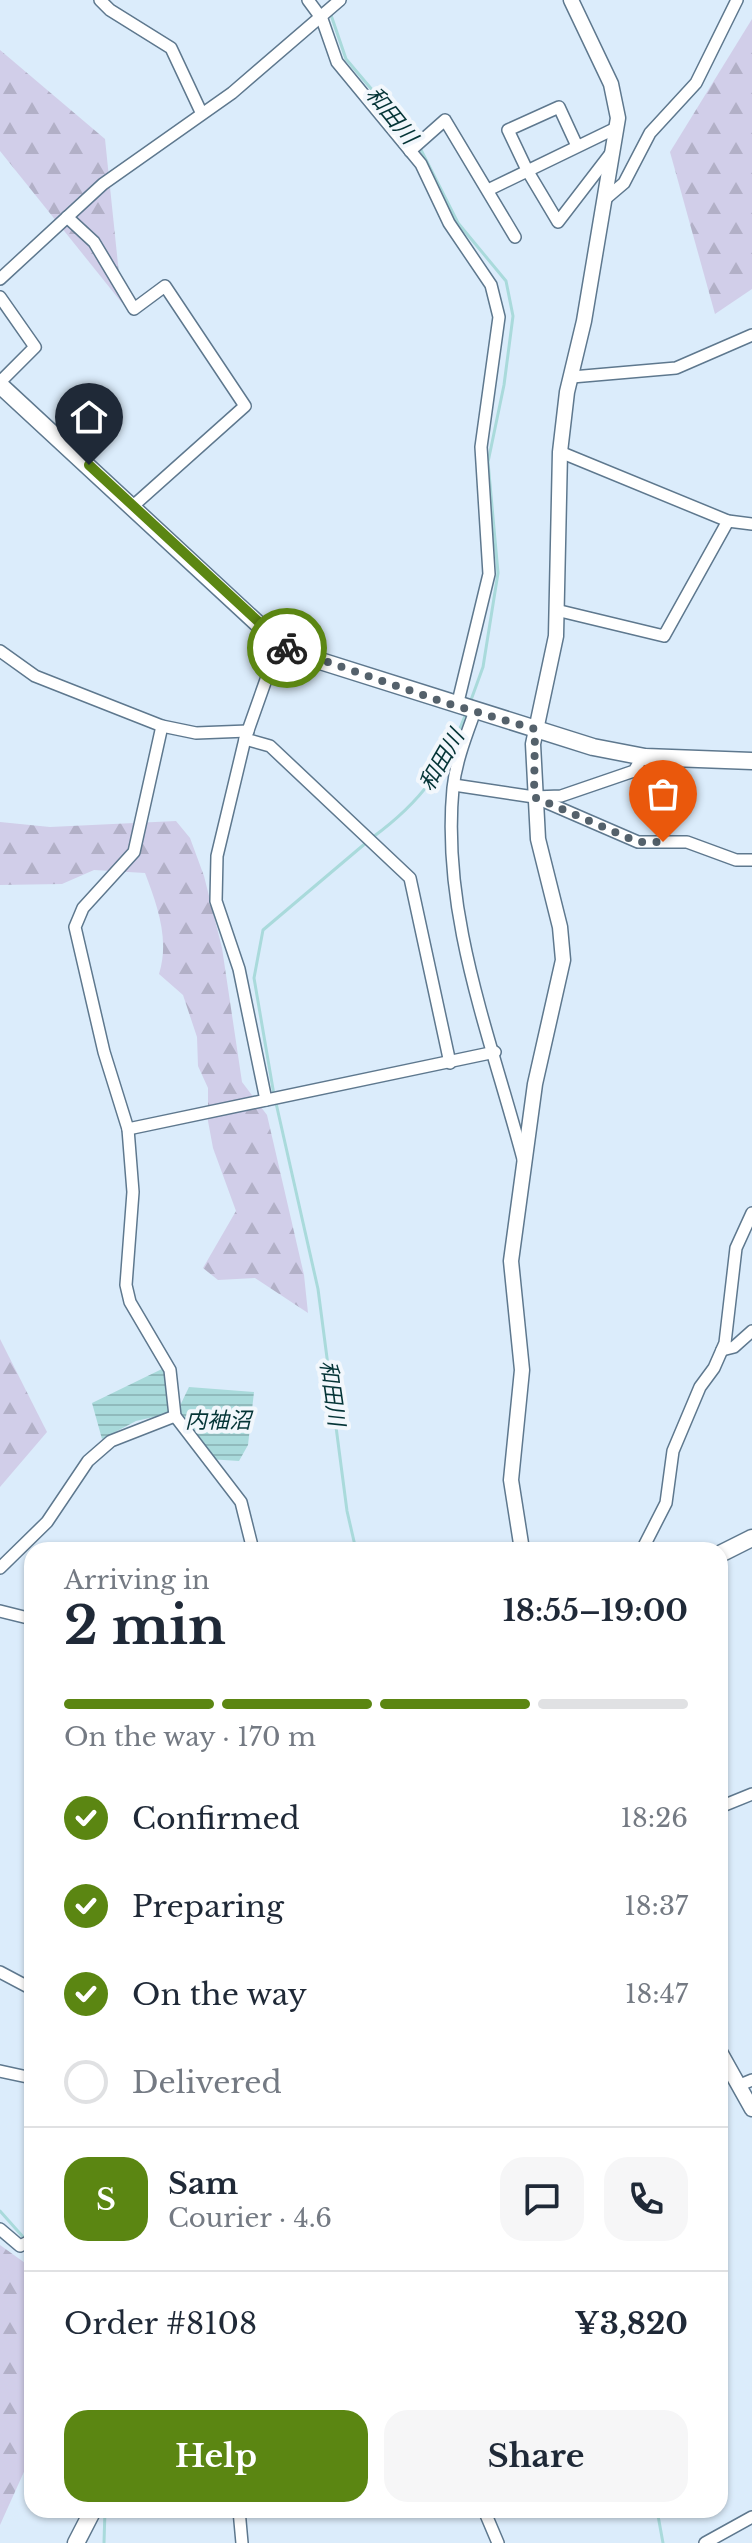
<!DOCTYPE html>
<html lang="en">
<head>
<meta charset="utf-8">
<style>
	:root { --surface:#fff; --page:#f6f6f7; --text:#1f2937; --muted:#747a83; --line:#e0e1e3; --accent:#5b8612 }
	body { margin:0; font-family:"Libre Baskerville","Noto Sans JP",serif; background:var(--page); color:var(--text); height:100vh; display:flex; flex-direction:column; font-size:30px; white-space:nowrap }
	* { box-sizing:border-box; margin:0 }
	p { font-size:26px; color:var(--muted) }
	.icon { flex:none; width:44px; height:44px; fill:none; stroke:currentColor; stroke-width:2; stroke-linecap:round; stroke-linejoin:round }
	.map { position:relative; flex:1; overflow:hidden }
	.panel { position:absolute; left:24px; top:1542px; width:704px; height:976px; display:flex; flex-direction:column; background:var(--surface); border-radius:24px; box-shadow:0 2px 6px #0004 }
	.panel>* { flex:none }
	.pin { position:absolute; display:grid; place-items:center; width:68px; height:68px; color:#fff; margin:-82px -34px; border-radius:50% 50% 50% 0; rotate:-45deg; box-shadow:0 0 8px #0007 }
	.pin .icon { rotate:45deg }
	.courier { position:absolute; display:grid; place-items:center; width:80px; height:80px; margin:-40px; border:6px solid #5b8612; border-radius:50%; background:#fff; color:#222; box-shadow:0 2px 10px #0007 }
	.head em { font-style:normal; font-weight:700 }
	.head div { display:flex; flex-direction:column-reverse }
	.head { display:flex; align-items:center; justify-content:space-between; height:136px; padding:0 40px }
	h1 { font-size:52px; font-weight:700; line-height:60px }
	.bar { display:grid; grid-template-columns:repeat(4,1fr); gap:12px 8px; align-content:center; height:96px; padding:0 40px }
	.bar i { height:10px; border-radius:6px; background:var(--line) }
	.bar .on { background:var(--accent) }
	.bar p { grid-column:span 4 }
	.line { display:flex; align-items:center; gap:20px; padding:0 40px; border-top:2px solid var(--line) }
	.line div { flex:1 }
	.round { display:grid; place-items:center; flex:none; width:84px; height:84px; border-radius:24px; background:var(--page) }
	ol { padding:0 40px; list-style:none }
	li { display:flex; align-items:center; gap:24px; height:88px }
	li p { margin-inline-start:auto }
	li .icon { padding:8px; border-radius:50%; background:var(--accent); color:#fff; stroke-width:4 }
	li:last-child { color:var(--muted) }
	li i { width:44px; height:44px; border:4px solid var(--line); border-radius:50% }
	.action { display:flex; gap:16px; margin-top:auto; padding:16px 40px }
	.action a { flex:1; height:92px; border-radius:24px; background:var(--accent); color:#fff; font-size:32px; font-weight:700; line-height:92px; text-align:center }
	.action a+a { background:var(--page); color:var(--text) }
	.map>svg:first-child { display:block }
	.forest { fill:url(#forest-firs) }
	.water { fill:url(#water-rules) }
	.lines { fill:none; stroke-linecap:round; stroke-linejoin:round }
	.stream { stroke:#a9dadb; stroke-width:3 }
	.minor-casing { stroke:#5e788e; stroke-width:14 }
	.tertiary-casing { stroke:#5e788e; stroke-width:17 }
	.primary-casing { stroke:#5e788e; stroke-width:19 }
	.minor { stroke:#fff; stroke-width:11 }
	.tertiary { stroke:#fff; stroke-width:14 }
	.primary { stroke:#fff; stroke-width:16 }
	.done { stroke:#54616b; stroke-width:8; stroke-dasharray:0 14.4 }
	.route { stroke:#5b8612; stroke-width:10 }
	.labels { text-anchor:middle; stroke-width:8; stroke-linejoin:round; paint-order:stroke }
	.water-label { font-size:22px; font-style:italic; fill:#043436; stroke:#f2f7fc }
</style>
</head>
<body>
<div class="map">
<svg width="752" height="2543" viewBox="0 0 752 2543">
	<defs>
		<pattern id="forest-firs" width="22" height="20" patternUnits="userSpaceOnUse" patternTransform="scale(2)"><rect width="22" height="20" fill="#d1cee9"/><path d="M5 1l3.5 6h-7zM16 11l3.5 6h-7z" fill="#b2b0c7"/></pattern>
		<pattern id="water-rules" width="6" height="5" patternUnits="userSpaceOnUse" patternTransform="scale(2)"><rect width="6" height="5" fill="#a9dadb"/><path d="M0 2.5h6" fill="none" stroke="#90babc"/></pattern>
	</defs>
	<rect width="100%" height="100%" fill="#dbecfb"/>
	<!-- forest -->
	<g class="forest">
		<polygon points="752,19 752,289 715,314 670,152"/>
		<polygon points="0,50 105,139 122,303 0,151"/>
		<path d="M176 821 190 838 204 876 222 948 242 1082 267 1115 304 1275 308 1313 255 1278 218 1280 203 1268 236 1211 213 1148 208 1121V1088L198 1066 197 1037 183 995 159 974C170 939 157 905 145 873L94 870 62 884 0 885V822L50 827Z"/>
		<polygon points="0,1339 47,1432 0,1487"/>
		<polygon points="0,2245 32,2268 32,2454 0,2525"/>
	</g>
	<!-- water -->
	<g class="water">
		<polygon points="164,1368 171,1413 136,1421 102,1439 92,1403"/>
		<polygon points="189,1387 254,1392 248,1445 239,1461 208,1459 175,1416"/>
	</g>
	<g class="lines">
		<!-- stream -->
		<g class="stream">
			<polyline points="331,15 346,59 418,144 458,223 506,281 513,316 504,385 488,462 498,573 483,667 471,700"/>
			<path d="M373 837C422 801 445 768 467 711"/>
			<polyline points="274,1095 254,978 263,930 367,842"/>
			<polyline points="276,1103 318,1289 347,1511 356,1550"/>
			<polyline points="0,2211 32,2247"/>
			<polyline points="657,2510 663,2543"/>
			<polyline points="104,2543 105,2510"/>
		</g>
		<!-- minor casing -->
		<g class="minor-casing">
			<g id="minor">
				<polyline points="100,0 110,10 171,48 201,112"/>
				<polyline points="308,0 322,19 337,62 421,164 449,223 491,285 499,317 481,447 489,574 457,706"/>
				<polyline points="577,146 559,107 508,130 527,170 558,222 611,153"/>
				<polyline points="410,151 445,120 515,237"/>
				<polyline points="488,190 616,128"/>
				<polyline points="604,200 624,183 650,133 696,83 737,0"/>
				<polyline points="67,217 94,242 134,309 165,286 245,406 133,506"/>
				<polyline points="0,279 103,184 232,93 340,0"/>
				<polyline points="0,297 35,347 0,382"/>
				<polyline points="572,377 676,368 752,335"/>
				<polyline points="560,452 728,521 752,524"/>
				<polyline points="556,610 664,636 728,521"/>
				<polyline points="0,651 35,676 162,726 196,733 248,731"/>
				<path d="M475 711C466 736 456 761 453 788 441 915 491 1038 523 1159"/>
				<polyline points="162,726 134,852 83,908 75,927 104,1052 128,1129 133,1192 126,1285 130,1302 170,1370 175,1416 241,1502 253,1550"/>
				<polyline points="245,739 270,746 410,878 450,1063"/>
				<polyline points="454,785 534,797 561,796 634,771 643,756"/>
				<polyline points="534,797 638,842 687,842 736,860 752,860"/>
				<polyline points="266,1100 239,969 216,901 217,856 245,739 279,643"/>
				<polyline points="128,1129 495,1052"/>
				<polyline points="722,1350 734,1347 752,1331"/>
				<polyline points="642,1550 666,1503 673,1451 700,1387 714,1368 725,1343 736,1248 752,1213"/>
				<polyline points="0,1568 47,1522 88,1461 111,1441 175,1416"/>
				<polyline points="0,1611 32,1619"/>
				<polyline points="720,1807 752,1794"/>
				<polyline points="0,1972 32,1989"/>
				<polyline points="0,2071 32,2078"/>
				<polyline points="740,2085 752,2080"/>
				<polyline points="0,2229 20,2246 32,2240"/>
				<polyline points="239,2510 242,2543"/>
				<polyline points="484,2510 498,2543"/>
				<polyline points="705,2543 752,2517"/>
			</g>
		</g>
		<!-- tertiary casing -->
		<g class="tertiary-casing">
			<g id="tertiary">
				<polyline points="522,1550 511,1480 522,1370 511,1261 535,1084 563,960 560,927 538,839 533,744 556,636 560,452 567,392 584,321 618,118 611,84 571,0"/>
				<polyline points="720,2052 752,2109"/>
			</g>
		</g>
		<!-- primary casing -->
		<g class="primary-casing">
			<g id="primary">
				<polyline points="0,385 257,623 295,653 593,747 645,757 752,761"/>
				<polyline points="720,1554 752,1538"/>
				<polyline points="76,2543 93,2510"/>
			</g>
		</g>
		<!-- minor -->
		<use href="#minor" class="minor"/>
		<!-- tertiary -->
		<use href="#tertiary" class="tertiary"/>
		<!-- primary -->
		<use href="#primary" class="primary"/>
	</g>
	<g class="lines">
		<!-- done -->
		<polyline class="done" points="287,648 446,703 535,729 534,797 638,842 663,842"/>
		<!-- route -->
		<polyline class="route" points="89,465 287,648"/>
	</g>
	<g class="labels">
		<!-- water labels -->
		<g class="water-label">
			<text transform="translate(392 115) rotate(51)" y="8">和田川</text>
			<text transform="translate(441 760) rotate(-60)" y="8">和田川</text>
			<text transform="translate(333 1393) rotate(82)" y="8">和田川</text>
			<text x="218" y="1428">内袖沼</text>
		</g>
	</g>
</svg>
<div class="pin" style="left:663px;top:842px;background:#ea580c"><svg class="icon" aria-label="bag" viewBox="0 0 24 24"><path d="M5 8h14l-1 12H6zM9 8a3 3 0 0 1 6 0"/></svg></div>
<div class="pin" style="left:89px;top:465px;background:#1f2937"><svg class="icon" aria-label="home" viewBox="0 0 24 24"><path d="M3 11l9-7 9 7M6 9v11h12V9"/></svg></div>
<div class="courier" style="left:287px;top:648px"><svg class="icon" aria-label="bike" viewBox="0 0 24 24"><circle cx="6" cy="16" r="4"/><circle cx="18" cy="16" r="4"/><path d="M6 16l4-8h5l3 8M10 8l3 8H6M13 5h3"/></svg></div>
<section class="panel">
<div class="head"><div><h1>2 min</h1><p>Arriving in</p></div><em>18:55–19:00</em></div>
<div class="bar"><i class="on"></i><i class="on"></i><i class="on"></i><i></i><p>On the way · 170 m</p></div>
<ol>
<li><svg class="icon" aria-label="check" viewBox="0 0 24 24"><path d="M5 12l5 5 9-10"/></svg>Confirmed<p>18:26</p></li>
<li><svg class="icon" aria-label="check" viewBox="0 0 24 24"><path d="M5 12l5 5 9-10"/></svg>Preparing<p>18:37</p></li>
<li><svg class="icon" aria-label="check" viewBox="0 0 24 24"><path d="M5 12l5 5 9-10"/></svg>On the way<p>18:47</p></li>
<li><i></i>Delivered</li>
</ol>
<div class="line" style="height:144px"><b class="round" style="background:var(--accent);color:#fff">S</b><div><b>Sam</b><p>Courier · 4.6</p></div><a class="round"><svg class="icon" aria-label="chat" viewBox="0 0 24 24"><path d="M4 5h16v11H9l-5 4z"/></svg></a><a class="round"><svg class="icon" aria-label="phone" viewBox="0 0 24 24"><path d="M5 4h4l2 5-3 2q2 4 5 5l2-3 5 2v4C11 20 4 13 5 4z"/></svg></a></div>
<div class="line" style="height:104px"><div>Order #8108</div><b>¥3,820</b></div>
<div class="action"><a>Help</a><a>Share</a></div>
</section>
</div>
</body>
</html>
